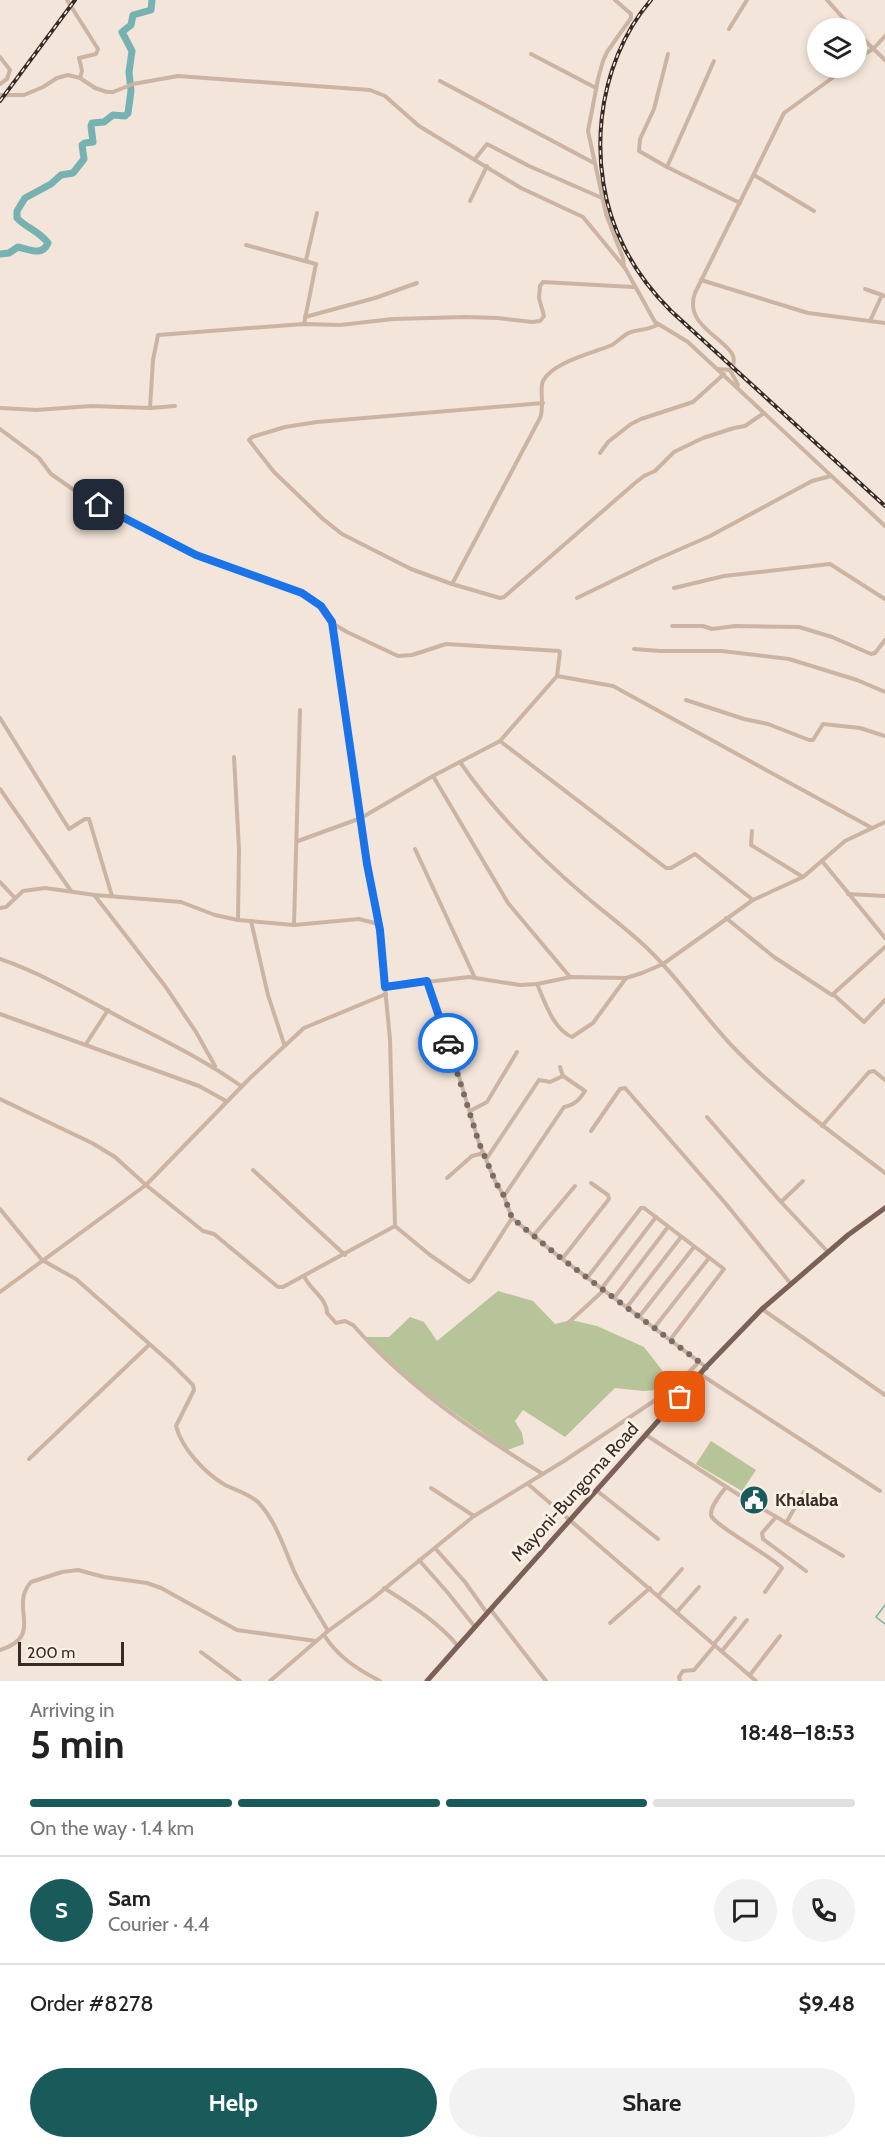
<!DOCTYPE html>
<html lang="en">
<head>
<meta charset="utf-8">
<style>
	:root { --surface:#fff; --page:#f2f2f2; --text:#222; --muted:#767676; --line:#e0e0e0; --accent:#195b5b }
	body { margin:0; font-family:Cabin,sans-serif; background:var(--page); color:var(--text); height:100vh; display:flex; flex-direction:column; font-size:22px; white-space:nowrap }
	* { box-sizing:border-box; margin:0 }
	p { font-size:20px; color:var(--muted) }
	.icon { flex:none; width:33px; height:33px; fill:none; stroke:currentColor; stroke-width:2; stroke-linecap:round; stroke-linejoin:round }
	.map { position:relative; height:1681px; overflow:hidden }
	.side { display:flex; flex-direction:column; background:var(--surface); flex:1 }
	.side>* { flex:none }
	.buttons { position:absolute; left:807px; top:18px; display:grid; gap:12px }
	.buttons a { display:grid; place-items:center; width:60px; height:60px; border-radius:50%; background:var(--surface); box-shadow:0 3px 9px #0003; font-size:30px }
	.scale { position:absolute; left:18px; bottom:15px; width:106px; box-sizing:border-box; padding-left:6px; border:3px solid #372b26; border-top:0; font-size:16px; line-height:21px; white-space:nowrap; color:#372b26; -webkit-text-stroke:4px #fbf0e6; paint-order:stroke }
	.pin { position:absolute; display:grid; place-items:center; width:51px; height:51px; color:#fff; margin:-26px; border-radius:12px; box-shadow:0 3px 9px #0006 }
	.courier { position:absolute; display:grid; place-items:center; width:60px; height:60px; margin:-30px; border:4px solid #1a73e8; border-radius:50%; background:#fff; color:#222; box-shadow:0 2px 8px #0007 }
	.head em { font-style:normal; font-weight:700 }
	.head div { display:flex; flex-direction:column-reverse }
	.head { display:flex; align-items:center; justify-content:space-between; height:102px; padding:0 30px }
	h1 { font-size:39px; font-weight:700; line-height:45px }
	.bar { display:grid; grid-template-columns:repeat(4,1fr); gap:9px 6px; align-content:center; height:72px; padding:0 30px }
	.bar i { height:8px; border-radius:4px; background:var(--line) }
	.bar .current { background:var(--accent) }
	.bar p { grid-column:span 4 }
	.line { display:flex; align-items:center; gap:15px; padding:0 30px; border-top:2px solid var(--line) }
	.line div { flex:1 }
	.round { display:grid; place-items:center; flex:none; width:63px; height:63px; border-radius:32px; background:var(--page) }
	.primary-button { display:flex; gap:12px; margin-top:auto; padding:12px 30px }
	.primary-button a { flex:1; height:69px; border-radius:36px; background:var(--accent); color:#fff; font-size:24px; font-weight:700; line-height:69px; text-align:center }
	.primary-button a+a { background:var(--page); color:var(--text) }
	.map>svg:first-child { display:block }
	.green { fill:#b7c398 }
	.lines { fill:none; stroke-linecap:round; stroke-linejoin:round }
	.stream { stroke:#76b2b1; stroke-width:1.5 }
	.river { stroke:#76b2b1; stroke-width:7 }
	.street { stroke:#ccb4a4; stroke-width:4 }
	.primary { stroke:#7a6056; stroke-width:5 }
	.rail-casing { stroke:#372b26; stroke-width:4 }
	.rail { stroke:#fbf0e6; stroke-width:1.5; stroke-dasharray:4.5; stroke-linecap:butt }
	.done { stroke:#796c65; stroke-width:6; stroke-dasharray:0 10.8 }
	.route { stroke:#1a73e8; stroke-width:8 }
	.labels { text-anchor:middle; stroke-width:6; stroke-linejoin:round; paint-order:stroke }
	.street-label { font-size:18px; fill:#372b26; stroke:#fbf0e6 }
	.poi-label { font-size:18px; font-weight:bold; fill:#372b26; stroke:#fbf0e6; text-anchor:start }
</style>
</head>
<body>
<div class="map">
<svg width="885" height="1681" viewBox="0 0 885 1681">
	<rect width="100%" height="100%" fill="#f3e5d9"/>
	<!-- green -->
	<g class="green">
		<polygon points="498,1291 533,1301 555,1324 571,1320 597,1326 644,1347 665,1374 668,1389 643,1391 615,1388 565,1437 523,1410 515,1421 522,1433 524,1444 507,1450 407,1379 364,1337 389,1337 410,1317 424,1322 437,1341"/>
		<polygon points="711,1441 756,1470 742,1491 696,1464"/>
	</g>
	<g class="lines">
		<!-- stream -->
		<polyline class="stream" points="885,1605 876,1617 885,1624"/>
		<!-- river -->
		<path class="river" d="M0 254 9 253 18 247C29 249 42 257 48 243 38 230 26 228 17 218V211L25 198 51 184 61 175 73 173 84 159 82 145 85 143 93 142 91 126 92 123 104 122 113 115 125 116 128 113 131 91 129 72 132 51 122 32 131 25 133 15 151 10 152 0"/>
		<!-- street -->
		<g class="street">
			<polyline points="67,0 98,49 96,54 79,58 82,71 80,78"/>
			<polyline points="615,0 631,14 631,18 607,52 603,61 598,79 588,131 606,214 623,258 624,267"/>
			<polyline points="827,0 852,28"/>
			<polyline points="729,29 747,0"/>
			<polyline points="856,32 885,60"/>
			<polyline points="531,54 596,88"/>
			<polyline points="668,54 654,109 640,139 639,151 667,167 740,203"/>
			<polyline points="0,57 10,70 7,79 0,84"/>
			<polyline points="856,60 874,48 885,36"/>
			<polyline points="440,81 594,163"/>
			<polyline points="0,95 24,95 43,87 57,78 68,75 80,78 95,88 107,92 113,92 133,84 178,76 370,90 385,96 419,126 521,188 583,217 625,268 655,322 688,342 885,526"/>
			<polyline points="475,159 487,144 529,166 602,198"/>
			<polyline points="667,167 714,61"/>
			<polyline points="754,175 814,211"/>
			<polyline points="470,201 487,166"/>
			<polyline points="246,245 316,264 304,324"/>
			<polyline points="306,260 317,213"/>
			<polyline points="701,280 808,313 885,323"/>
			<polyline points="865,289 882,295"/>
			<polyline points="305,317 375,298 417,283"/>
			<polyline points="870,321 882,295 885,296"/>
			<path d="M718 369 730 370C751 344 680 333 695 293L784 113 846 68"/>
			<polyline points="730,370 738,385"/>
			<path d="M543 403 317 422 285 427 252 437 249 440 274 472 323 519 342 534 411 569 452 584 540 418C545 406 539 389 543 381 553 362 593 353 612 345 619 341 624 334 631 332 641 329 648 330 657 325"/>
			<polyline points="1,408 36,410 91,406 150,408 153,360 158,335 304,324 340,325 393,319 465,317 498,318 532,322 540,321 544,316 539,298 540,286 543,282 633,287"/>
			<polyline points="150,408 175,406"/>
			<polyline points="0,429 39,458 51,474 84,497 148,532 197,555 302,593 321,606 331,623 367,864 381,947 390,1039 395,1226 430,1255 469,1282 473,1279 512,1218"/>
			<polyline points="600,453 608,442 631,424 641,419 693,402 724,374"/>
			<polyline points="452,584 500,598 504,597 635,483 644,476 655,471 674,452 703,438 734,428 745,426 764,413"/>
			<polyline points="674,588 724,576 830,564 885,599"/>
			<polyline points="577,598 653,561 710,536 812,481 831,476"/>
			<polyline points="672,626 703,626 712,629 735,626 799,627 832,637 871,654 875,653 885,640"/>
			<polyline points="634,649 660,651 722,651 789,659 857,680 885,692"/>
			<polyline points="557,676 613,686 872,828"/>
			<polyline points="686,700 744,719 768,724 809,740 813,740 823,724 860,728 885,736"/>
			<polyline points="0,718 69,829 85,819 89,819 112,896"/>
			<polyline points="500,741 666,868 671,868 695,854 753,900"/>
			<polyline points="234,757 239,849 238,920"/>
			<path d="M460 762C495 813 537 855 584 895 606 914 630 931 650 951 682 982 706 1020 737 1051 782 1097 834 1134 885 1173"/>
			<polyline points="433,776 508,903 570,977"/>
			<polyline points="0,789 71,891"/>
			<polyline points="752,831 751,845 803,877"/>
			<polyline points="298,841 361,818 433,776 500,741 557,676 560,652 559,651 446,644 412,655 398,656 347,632 332,623"/>
			<polyline points="415,849 475,978"/>
			<polyline points="822,861 885,938"/>
			<polyline points="0,882 15,898"/>
			<polyline points="848,894 885,896"/>
			<polyline points="95,896 165,986 196,1032 215,1066"/>
			<polyline points="0,908 6,907 23,891 45,888 95,895 181,902 215,915 238,920 294,925 359,919 378,924"/>
			<polyline points="726,918 774,957 832,995 885,947"/>
			<polyline points="251,921 268,995 284,1044"/>
			<polyline points="294,925 300,710"/>
			<path d="M0 959C43 974 84 998 125 1020 165 1041 205 1060 241 1086"/>
			<polyline points="427,981 455,1063 479,1143 496,1183 504,1196 512,1218 557,1255 706,1367"/>
			<path d="M537 984C545 1002 553 1029 572 1037L593 1023 626 978"/>
			<polyline points="385,987 469,977 520,985 537,984 571,977 626,978 642,973 663,964 753,900 803,877 845,841 885,822"/>
			<polyline points="834,995 864,1022 885,1000"/>
			<polyline points="0,1014 199,1086 226,1101"/>
			<polyline points="86,1044 108,1010"/>
			<polyline points="0,1099 92,1143 115,1157 146,1185 203,1231 214,1234 278,1287 283,1287 395,1226"/>
			<polyline points="470,1111 487,1102 517,1052"/>
			<polyline points="707,1117 781,1202"/>
			<polyline points="822,1126 869,1072 874,1071 885,1080"/>
			<polyline points="591,1131 620,1089 625,1088 726,1204 791,1284"/>
			<polyline points="487,1158 539,1080 550,1082 563,1076"/>
			<polyline points="253,1170 345,1255"/>
			<polyline points="447,1178 472,1156 484,1153"/>
			<polyline points="803,1181 781,1202 828,1252"/>
			<path d="M504 1196 564 1107C575 1105 580 1099 585 1091L563 1076 560 1067"/>
			<path d="M0 1209 42 1260 76 1279 171 1363 193 1385 194 1390 176 1426C182 1449 205 1473 225 1485 236 1490 249 1494 258 1502 276 1521 284 1548 294 1571 304 1592 317 1612 328 1631"/>
			<polyline points="534,1235 575,1186"/>
			<polyline points="562,1259 609,1199 608,1195 591,1183"/>
			<path d="M304 1276C310 1290 327 1298 327 1313L336 1323 345 1321 353 1325C407 1386 474 1432 543 1474"/>
			<polyline points="587,1278 641,1208 644,1208 724,1269 670,1340"/>
			<polyline points="602,1288 656,1217"/>
			<polyline points="0,1292 146,1185 250,1078 304,1028 386,994"/>
			<polyline points="614,1298 668,1227"/>
			<polyline points="627,1307 681,1237"/>
			<polyline points="762,1309 885,1395"/>
			<polyline points="639,1317 694,1247"/>
			<polyline points="567,1324 604,1290"/>
			<polyline points="654,1328 709,1258"/>
			<polyline points="700,1374 880,1491"/>
			<polyline points="646,1435 739,1495 843,1556"/>
			<polyline points="29,1459 149,1345"/>
			<polyline points="528,1484 756,1681"/>
			<path d="M726 1487C721 1494 710 1506 711 1515 713 1525 770 1555 782 1568L765 1592"/>
			<polyline points="431,1488 474,1516"/>
			<polyline points="596,1490 658,1539"/>
			<polyline points="776,1517 762,1533 763,1539 806,1571"/>
			<polyline points="786,1523 804,1492 816,1497"/>
			<polyline points="435,1548 465,1582 487,1613"/>
			<polyline points="419,1560 448,1593 475,1627"/>
			<path d="M384 1588C411 1605 438 1622 458 1646"/>
			<polyline points="658,1596 682,1569"/>
			<polyline points="491,1610 546,1681"/>
			<polyline points="677,1612 699,1587"/>
			<polyline points="610,1623 650,1588"/>
			<path d="M324 1635C338 1657 357 1669 380 1681"/>
			<polyline points="714,1644 735,1618"/>
			<path d="M0 1650C46 1635 8 1608 31 1582L62 1572 78 1570 104 1577 147 1583 161 1588 237 1630 316 1641"/>
			<polyline points="722,1651 747,1620"/>
			<polyline points="201,1652 240,1681"/>
			<polyline points="750,1675 780,1636"/>
			<polyline points="270,1681 328,1631 372,1599 474,1516 564,1461 672,1389 699,1362"/>
			<polyline points="680,1681 679,1677 683,1671 694,1670 715,1645"/>
		</g>
		<!-- primary -->
		<polyline class="primary" points="427,1681 706,1367 762,1309 848,1235 885,1208"/>
		<!-- rail casing -->
		<g class="rail-casing">
			<g id="rail">
				<path d="M651 0C595 65 585 169 623 245 635 270 652 292 671 311L885 506"/>
				<polyline points="0,101 75,0"/>
			</g>
		</g>
		<!-- rail -->
		<use href="#rail" class="rail"/>
	</g>
	<g class="lines">
		<!-- done -->
		<polyline class="done" points="448,1043 479,1143 496,1183 504,1196 512,1218 557,1255 706,1367 680,1397"/>
		<!-- route -->
		<polyline class="route" points="99,505 196,555 302,593 321,606 332,622 367,864 380,930 385,987 427,981 448,1043"/>
	</g>
	<!-- icons -->
	<defs>
		<g id="civic-disc" transform="scale(1.5)"><circle r="9.5" fill="#195b5b" stroke="#fbf0e6"/><path d="M-.6-6.5H3V-4.5H.6V-3L4-1V1h2V6H-6V1h2V-1L-.6-3ZM-1.2 2.5V6h2.4V2.5Z" fill="#fff"/></g>
	</defs>
	<g fill-rule="evenodd">
		<use href="#civic-disc" x="754" y="1500"/>
	</g>
	<g class="labels">
		<!-- street labels -->
		<g class="street-label">
			<text transform="translate(575 1492) rotate(-48)" y="6">Mayoni-Bungoma Road</text>
		</g>
		<!-- poi labels -->
		<g class="poi-label">
			<text x="775" y="1506">Khalaba</text>
		</g>
	</g>
</svg>
<div class="buttons">
<a><svg class="icon" aria-label="layers" viewBox="0 0 24 24"><path d="M12 4l9 5-9 5-9-5zM3 14l9 5 9-5"/></svg></a>
</div>
<div class="scale">200 m</div>
<div class="pin" style="left:680px;top:1397px;background:#ea580c"><svg class="icon" aria-label="bag" viewBox="0 0 24 24"><path d="M5 8h14l-1 12H6zM9 8a3 3 0 0 1 6 0"/></svg></div>
<div class="pin" style="left:99px;top:505px;background:#1f2937"><svg class="icon" aria-label="home" viewBox="0 0 24 24"><path d="M3 11l9-7 9 7M6 9v11h12V9"/></svg></div>
<div class="courier" style="left:448px;top:1043px"><svg class="icon" aria-label="car" viewBox="0 0 24 24"><path d="M5 17H2v-5l4-1 3-4h7l3 4 3 1v5h-3M9 17h6M6 11h13"/><circle cx="7" cy="17" r="2"/><circle cx="17" cy="17" r="2"/></svg></div>
</div>
<section class="side">
<div class="head"><div><h1>5 min</h1><p>Arriving in</p></div><em>18:48–18:53</em></div>
<div class="bar"><i class="current"></i><i class="current"></i><i class="current"></i><i></i><p>On the way · 1.4 km</p></div>
<div class="line" style="height:108px"><b class="round" style="background:var(--accent);color:#fff">S</b><div><b>Sam</b><p>Courier · 4.4</p></div><a class="round"><svg class="icon" aria-label="chat" viewBox="0 0 24 24"><path d="M4 5h16v11H9l-5 4z"/></svg></a><a class="round"><svg class="icon" aria-label="phone" viewBox="0 0 24 24"><path d="M5 4h4l2 5-3 2q2 4 5 5l2-3 5 2v4C11 20 4 13 5 4z"/></svg></a></div>
<div class="line" style="height:78px"><div>Order #8278</div><b>$9.48</b></div>
<div class="primary-button"><a>Help</a><a>Share</a></div>
</section>
</body>
</html>
